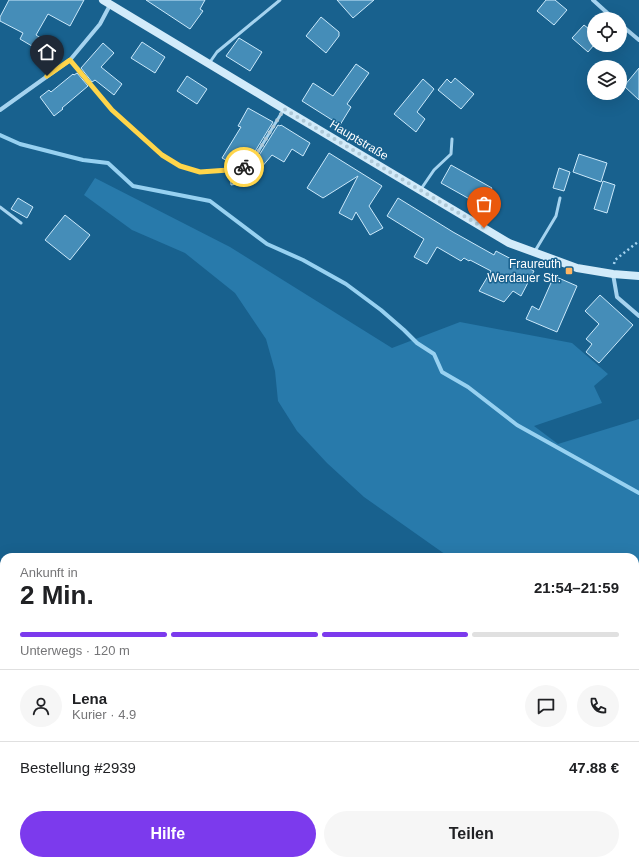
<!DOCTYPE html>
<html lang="de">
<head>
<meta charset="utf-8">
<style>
	:root { --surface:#fff; --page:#f6f6f6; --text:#202124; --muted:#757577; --line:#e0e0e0; --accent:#7c3aed }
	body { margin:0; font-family:Arial,sans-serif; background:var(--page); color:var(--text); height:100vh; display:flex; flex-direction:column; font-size:15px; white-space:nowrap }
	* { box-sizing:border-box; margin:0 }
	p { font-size:13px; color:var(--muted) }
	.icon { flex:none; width:22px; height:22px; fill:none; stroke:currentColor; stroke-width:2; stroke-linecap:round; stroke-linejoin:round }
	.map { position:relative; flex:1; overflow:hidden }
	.sheet { position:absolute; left:0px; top:553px; width:639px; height:312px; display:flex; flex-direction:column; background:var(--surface); border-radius:12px 12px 0 0; box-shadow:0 4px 16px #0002 }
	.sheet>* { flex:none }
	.buttons { position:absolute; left:587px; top:12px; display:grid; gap:8px }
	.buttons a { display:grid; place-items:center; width:40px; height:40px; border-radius:50%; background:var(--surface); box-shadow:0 4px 16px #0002; font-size:20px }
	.pin { position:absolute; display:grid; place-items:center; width:34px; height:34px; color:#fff; margin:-41px -17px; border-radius:50% 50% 50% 0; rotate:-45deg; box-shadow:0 0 4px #0007 }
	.pin .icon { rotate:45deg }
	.courier { position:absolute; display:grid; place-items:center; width:40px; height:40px; margin:-20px; border:3px solid #ffd54a; border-radius:50%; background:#fff; color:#222; box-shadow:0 1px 5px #0007 }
	.overview em { font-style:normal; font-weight:700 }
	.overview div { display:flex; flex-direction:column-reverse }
	.overview { display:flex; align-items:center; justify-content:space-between; height:68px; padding:0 20px }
	h1 { font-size:26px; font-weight:700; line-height:30px }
	.bar { display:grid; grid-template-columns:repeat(4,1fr); gap:6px 4px; align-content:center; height:48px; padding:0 20px }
	.bar i { height:5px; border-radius:3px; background:var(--line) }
	.bar .current { background:var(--accent) }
	.bar p { grid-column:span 4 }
	.line { display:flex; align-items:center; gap:10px; padding:0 20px; border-top:1px solid var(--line) }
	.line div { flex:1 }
	.round { display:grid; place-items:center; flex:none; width:42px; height:42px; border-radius:21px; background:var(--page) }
	.action { display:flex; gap:8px; margin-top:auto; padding:8px 20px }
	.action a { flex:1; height:46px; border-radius:24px; background:var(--accent); color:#fff; font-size:16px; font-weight:700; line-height:46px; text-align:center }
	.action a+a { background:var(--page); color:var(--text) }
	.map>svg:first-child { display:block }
	.green { fill:#287aab }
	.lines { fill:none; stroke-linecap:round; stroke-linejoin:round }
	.stream { stroke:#97d1f1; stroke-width:4 }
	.building { fill:#458db8; stroke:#cbe9fb }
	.path { stroke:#a5d3ef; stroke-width:2.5; stroke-dasharray:2 3; stroke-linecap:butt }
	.lane { stroke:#a5d3ef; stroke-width:3 }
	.street { stroke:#a5d3ef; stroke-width:4 }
	.secondary { stroke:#d2ebfa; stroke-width:8 }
	.done { stroke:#aec8d7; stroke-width:4; stroke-dasharray:0 7.2 }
	.route { stroke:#ffd54a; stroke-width:5 }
	.poi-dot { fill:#ffb662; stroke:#18618e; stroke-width:1.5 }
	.labels { text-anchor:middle; stroke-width:3; stroke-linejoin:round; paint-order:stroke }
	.street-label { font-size:12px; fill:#fff; stroke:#18618e }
	.poi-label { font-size:12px; fill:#fff; stroke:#18618e; text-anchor:end }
</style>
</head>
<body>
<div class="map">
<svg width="639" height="865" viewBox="0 0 639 865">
	<rect width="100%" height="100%" fill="#18618e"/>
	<!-- green -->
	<polygon class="green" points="95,178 230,247 392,348 460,322 572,343 608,374 594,386 602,403 534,426 558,444 639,419 639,690 635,688 635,557 449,557 364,497 327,463 297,431 278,401 275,371 266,339 235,293 185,253 132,230 84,195"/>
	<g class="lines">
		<!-- stream -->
		<polyline class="stream" points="0,135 20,144 83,160 108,163 133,186 210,201 267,244 303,260 346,284 381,310 404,330 417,343 434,354 442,372 468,387 517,425 639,493"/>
	</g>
	<!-- building -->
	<g class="building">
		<polygon points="9,0 84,0 70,26 48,14 36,35 47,42 42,52 20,39 23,33 0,21 0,17"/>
		<polygon points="146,0 205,0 200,9 203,11 190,29"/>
		<polygon points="337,0 374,0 353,18"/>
		<polygon points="546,0 555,0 567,10 554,25 537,11"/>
		<polygon points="321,17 339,32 339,36 326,53 306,36"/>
		<polygon points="584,25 594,33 594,45 588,52 572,38"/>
		<polygon points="239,38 262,52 250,71 226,56"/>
		<polygon points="142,42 165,57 155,73 131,58"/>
		<polygon points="103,43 114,53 101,67 122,84 114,95 95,80 92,82 81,68"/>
		<polygon points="356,64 369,73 347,104 351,107 340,125 302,101 313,83 333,96"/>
		<polygon points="639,68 639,100 624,86"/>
		<polygon points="77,73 88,86 62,108 63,109 54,116 40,97 49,90 51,92 73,74 74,75"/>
		<polygon points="187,76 207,89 197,104 177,91"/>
		<polygon points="455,78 474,94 461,109 438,90 447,79 451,83"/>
		<polygon points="423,79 434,89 417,112 425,119 416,132 394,114"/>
		<polygon points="248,108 273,122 254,153 242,166 230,167 229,162 222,158 241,127 238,126"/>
		<polygon points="278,125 280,126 281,125 310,143 303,156 292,149 284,162 272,155 249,182 231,185 230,173 245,171 258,157"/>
		<polygon points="329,153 382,186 369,206 383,228 370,235 356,212 352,220 339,213 358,176 323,198 307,188"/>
		<polygon points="579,154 607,163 601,182 573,172"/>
		<polygon points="451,165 492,188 482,206 441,183"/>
		<polygon points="559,168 570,172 564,191 553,188"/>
		<polygon points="603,181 615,185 607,213 594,209"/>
		<polygon points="18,198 33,207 27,218 11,209"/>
		<polygon points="398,198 453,232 494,255 496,251 534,271 521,296 513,291 504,302 479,291 491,271 470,260 469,261 464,258 461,261 437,247 427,264 414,257 424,239 387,216"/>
		<polygon points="65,215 90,235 70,260 45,240"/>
		<polygon points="554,276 577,286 557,332 526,319 532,306 539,310"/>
		<polygon points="600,295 633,325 599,363 586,352 592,344 586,339 599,324 585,311"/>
	</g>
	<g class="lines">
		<!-- path -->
		<polyline class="path" points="614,264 615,260 639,241"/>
		<!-- lane -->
		<g class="lane">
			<polyline points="70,60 112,110 162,155 180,166 200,172 243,169 256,155 284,109"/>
			<polyline points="210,62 217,52 280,0"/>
			<polyline points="421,189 434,170 451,154 452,139"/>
			<polyline points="0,207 21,223"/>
			<polyline points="535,251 556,216 560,198"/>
		</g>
		<!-- street -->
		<g class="street">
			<polyline points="593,0 614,19"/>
			<polyline points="620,24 639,40"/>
			<polyline points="0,110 70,60 100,24 110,5"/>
			<polyline points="613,274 617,297 639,316"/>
		</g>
		<!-- secondary -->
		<polyline class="secondary" points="103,0 284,109 509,243 577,268 613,274 639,276"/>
	</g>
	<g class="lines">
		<!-- done -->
		<polyline class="done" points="244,167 256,155 284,109 484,228"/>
		<!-- route -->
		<polyline class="route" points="47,76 70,60 112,110 162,155 180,166 200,172 243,169 244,167"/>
	</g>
	<!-- markers -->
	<rect class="poi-dot" x="565" y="267" width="8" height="8" rx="2"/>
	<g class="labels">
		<!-- street labels -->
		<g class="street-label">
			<text transform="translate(359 140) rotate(31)" y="4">Hauptstraße</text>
		</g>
		<!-- poi labels -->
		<g class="poi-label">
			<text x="561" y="268">Fraureuth<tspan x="561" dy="14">Werdauer Str.</tspan></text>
		</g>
	</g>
</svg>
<div class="buttons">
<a><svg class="icon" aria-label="locate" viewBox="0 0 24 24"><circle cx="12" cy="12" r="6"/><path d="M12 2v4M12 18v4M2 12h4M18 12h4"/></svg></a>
<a><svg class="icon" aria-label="layers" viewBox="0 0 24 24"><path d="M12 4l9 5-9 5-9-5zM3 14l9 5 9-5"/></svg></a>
</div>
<div class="pin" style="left:484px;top:228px;background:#ea580c"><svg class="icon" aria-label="bag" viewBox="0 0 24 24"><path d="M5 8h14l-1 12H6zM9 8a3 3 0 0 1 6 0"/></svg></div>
<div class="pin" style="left:47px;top:76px;background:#1f2937"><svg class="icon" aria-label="home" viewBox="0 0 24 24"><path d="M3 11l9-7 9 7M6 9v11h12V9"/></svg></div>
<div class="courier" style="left:244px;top:167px"><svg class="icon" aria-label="bike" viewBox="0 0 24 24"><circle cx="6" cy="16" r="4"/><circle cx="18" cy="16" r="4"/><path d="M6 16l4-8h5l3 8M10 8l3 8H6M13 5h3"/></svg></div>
<section class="sheet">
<div class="overview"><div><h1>2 Min.</h1><p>Ankunft in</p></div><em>21:54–21:59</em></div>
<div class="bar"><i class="current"></i><i class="current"></i><i class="current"></i><i></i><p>Unterwegs · 120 m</p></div>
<div class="line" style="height:72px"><a class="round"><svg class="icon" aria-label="person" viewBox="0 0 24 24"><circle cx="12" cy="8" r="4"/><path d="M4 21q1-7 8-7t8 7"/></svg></a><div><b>Lena</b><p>Kurier · 4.9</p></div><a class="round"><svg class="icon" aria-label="chat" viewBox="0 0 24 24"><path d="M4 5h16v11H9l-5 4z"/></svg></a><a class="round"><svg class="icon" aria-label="phone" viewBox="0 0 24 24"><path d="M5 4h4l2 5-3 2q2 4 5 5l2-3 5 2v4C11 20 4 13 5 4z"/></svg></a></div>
<div class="line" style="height:52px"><div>Bestellung #2939</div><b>47.88 €</b></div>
<div class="action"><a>Hilfe</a><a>Teilen</a></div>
</section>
</div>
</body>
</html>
